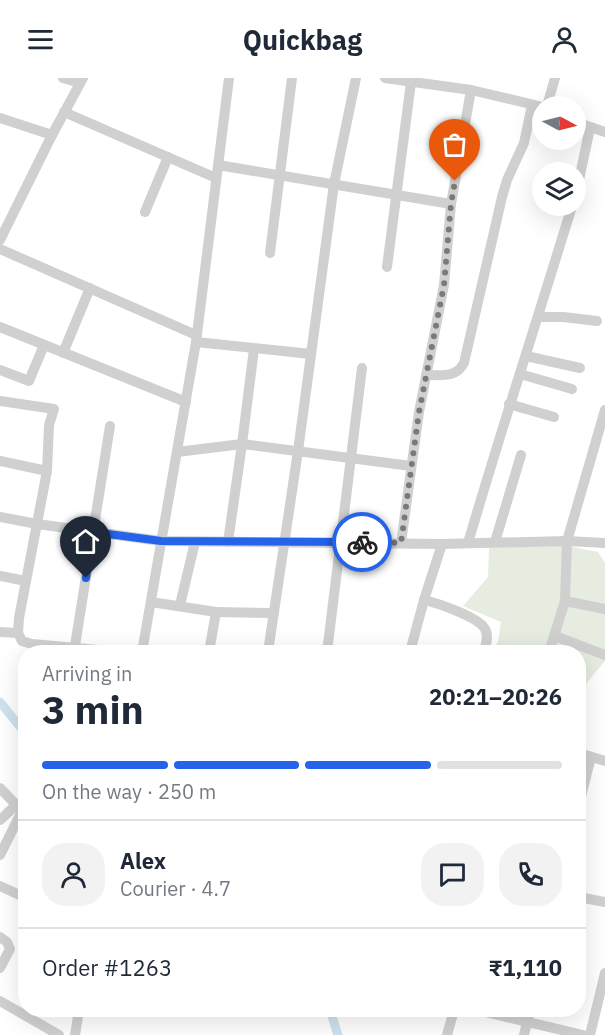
<!DOCTYPE html>
<html lang="en">
<head>
<meta charset="utf-8">
<style>
	:root { --surface:#fff; --page:#f2f2f3; --text:#1f2937; --muted:#747a83; --line:#e0e1e3; --accent:#2563eb }
	body { margin:0; font-family:"IBM Plex Sans",sans-serif; background:var(--page); color:var(--text); height:100vh; display:flex; flex-direction:column; font-size:22px; white-space:nowrap }
	* { box-sizing:border-box; margin:0 }
	p { font-size:20px; color:var(--muted) }
	.icon { flex:none; width:33px; height:33px; fill:none; stroke:currentColor; stroke-width:2; stroke-linecap:round; stroke-linejoin:round }
	.map { position:relative; flex:1; overflow:hidden }
	.details { position:absolute; left:18px; top:567px; width:568px; height:372px; display:flex; flex-direction:column; background:var(--surface); border-radius:24px; box-shadow:0 6px 24px #0002 }
	.details>* { flex:none }
	.needle { width:39px; rotate:97deg }
	.fabs { position:absolute; left:532px; top:18px; display:grid; gap:12px }
	.fabs a { display:grid; place-items:center; width:54px; height:54px; border-radius:50%; background:var(--surface); box-shadow:0 6px 24px #0002; font-size:30px }
	.pin { position:absolute; display:grid; place-items:center; width:51px; height:51px; color:#fff; margin:-62px -26px; border-radius:50% 50% 50% 0; rotate:-45deg; box-shadow:0 0 6px #0007 }
	.pin .icon { rotate:45deg }
	.courier { position:absolute; display:grid; place-items:center; width:60px; height:60px; margin:-30px; border:4px solid #2563eb; border-radius:50%; background:#fff; color:#222; box-shadow:0 2px 8px #0007 }
	.summary em { font-style:normal; font-weight:800 }
	.summary div { display:flex; flex-direction:column-reverse }
	.summary { display:flex; align-items:center; justify-content:space-between; height:102px; padding:0 24px }
	h1 { font-size:39px; font-weight:800; line-height:45px }
	.bar { display:grid; grid-template-columns:repeat(4,1fr); gap:9px 6px; align-content:center; height:72px; padding:0 24px }
	.bar i { height:8px; border-radius:4px; background:var(--line) }
	.bar .selected { background:var(--accent) }
	.bar p { grid-column:span 4 }
	.line { display:flex; align-items:center; gap:15px; padding:0 24px; border-top:2px solid var(--line) }
	.line div { flex:1 }
	.round { display:grid; place-items:center; flex:none; width:63px; height:63px; border-radius:24px; background:var(--page) }
	header { display:flex; justify-content:space-between; align-items:center; height:78px; padding:0 24px; background:var(--surface); font-size:27px; font-weight:800 }
	.map>svg:first-child { display:block }
	.green { fill:#e6ecdf }
	.lines { fill:none; stroke-linecap:round; stroke-linejoin:round }
	.canal { stroke:#cfe2ee; stroke-width:9 }
	.minor { stroke:#d0d0d0; stroke-width:10 }
	.done { stroke:#7a7a7a; stroke-width:6; stroke-dasharray:0 10.8 }
	.route { stroke:#2563eb; stroke-width:8 }
</style>
</head>
<body>
<header><svg class="icon" aria-label="menu" viewBox="0 0 24 24"><path d="M4 6h16M4 12h16M4 18h16"/></svg>Quickbag<svg class="icon" aria-label="person" viewBox="0 0 24 24"><circle cx="12" cy="8" r="4"/><path d="M4 21q1-7 8-7t8 7"/></svg></header>
<div class="map">
<svg width="605" height="957" viewBox="0 0 605 957">
	<rect width="100%" height="100%" fill="#fff"/>
	<!-- green -->
	<polygon class="green" points="563,467 598,474 605,485 605,583 579,614 579,574 491,574 498,564 501,544 463,528 488,499 489,469"/>
	<g class="lines">
		<!-- canal -->
		<g class="canal">
			<polyline points="0,624 26,656"/>
			<polyline points="330,932 338,957"/>
		</g>
		<!-- minor -->
		<g class="minor">
			<polyline points="63,0 80,5"/>
			<polyline points="385,0 471,12 451,126 444,207 419,334 401,465"/>
			<polyline points="471,12 543,29"/>
			<polyline points="547,28 555,0"/>
			<polyline points="64,34 216,100"/>
			<polyline points="0,40 52,57 83,0"/>
			<polyline points="576,44 605,54"/>
			<polyline points="218,87 451,126"/>
			<polyline points="576,116 590,50"/>
			<polyline points="145,134 168,79"/>
			<polyline points="0,162 52,57"/>
			<polyline points="0,171 196,257"/>
			<polyline points="270,175 292,0"/>
			<polyline points="387,189 411,4"/>
			<polyline points="538,239 563,239 597,243"/>
			<polyline points="0,249 186,324"/>
			<polyline points="196,264 311,276"/>
			<polyline points="63,275 90,210"/>
			<polyline points="526,278 580,290"/>
			<polyline points="0,292 29,303 44,267"/>
			<polyline points="520,296 572,311"/>
			<path d="M426 297C442 297 456 300 464 285L502 119 507 102 524 65 532 27"/>
			<polyline points="0,323 54,331 49,347 47,393 19,540 18,555 22,563 32,566 121,574"/>
			<polyline points="509,326 554,339"/>
			<polyline points="177,374 242,366 411,388"/>
			<polyline points="0,383 47,393"/>
			<polyline points="0,439 37,446 161,463 442,466 567,463 605,465"/>
			<polyline points="228,464 242,366 254,271"/>
			<polyline points="495,464 521,377"/>
			<path d="M468 465C501 352 538 240 572 128"/>
			<polyline points="0,498 26,503"/>
			<path d="M424 522C437 525 479 539 485 551 489 558 486 567 484 574"/>
			<polyline points="565,523 605,531"/>
			<polyline points="151,524 216,534 209,574"/>
			<polyline points="180,527 195,464"/>
			<polyline points="216,534 274,535"/>
			<polyline points="0,554 18,555"/>
			<polyline points="555,558 605,577"/>
			<polyline points="74,574 110,348"/>
			<polyline points="142,574 196,264 229,0"/>
			<polyline points="268,574 298,373 334,106 356,0"/>
			<polyline points="327,574 362,290"/>
			<polyline points="410,574 424,522 442,466"/>
			<polyline points="549,574 565,523 567,463 605,332"/>
			<polyline points="579,675 605,683"/>
			<polyline points="0,710 25,736"/>
			<polyline points="579,726 591,679"/>
			<polyline points="0,742 16,727"/>
			<polyline points="0,777 22,733"/>
			<polyline points="0,808 26,820"/>
			<polyline points="579,819 605,824"/>
			<polyline points="0,859 7,864 10,871 0,890"/>
			<polyline points="0,923 59,957"/>
			<polyline points="477,932 583,957"/>
			<polyline points="75,957 79,932"/>
			<polyline points="447,957 454,932"/>
			<polyline points="524,957 530,932"/>
			<polyline points="590,957 605,895"/>
		</g>
	</g>
	<g class="lines">
		<!-- done -->
		<polyline class="done" points="362,464 401,465 419,334 444,207 451,126 455,103"/>
		<!-- route -->
		<polyline class="route" points="86,500 93,454 161,463 362,464"/>
	</g>
</svg>
<div class="fabs">
<a><svg class="needle" viewBox="-14 -14 28 28"><path d="M0-13l5 13h-10z" fill="#e53935"/><path d="M0 13l5-13h-10z" fill="#747a83"/></svg></a>
<a><svg class="icon" aria-label="layers" viewBox="0 0 24 24"><path d="M12 4l9 5-9 5-9-5zM3 14l9 5 9-5"/></svg></a>
</div>
<div class="pin" style="left:455px;top:103px;background:#ea580c"><svg class="icon" aria-label="bag" viewBox="0 0 24 24"><path d="M5 8h14l-1 12H6zM9 8a3 3 0 0 1 6 0"/></svg></div>
<div class="pin" style="left:86px;top:500px;background:#1f2937"><svg class="icon" aria-label="home" viewBox="0 0 24 24"><path d="M3 11l9-7 9 7M6 9v11h12V9"/></svg></div>
<div class="courier" style="left:362px;top:464px"><svg class="icon" aria-label="bike" viewBox="0 0 24 24"><circle cx="6" cy="16" r="4"/><circle cx="18" cy="16" r="4"/><path d="M6 16l4-8h5l3 8M10 8l3 8H6M13 5h3"/></svg></div>
<section class="details">
<div class="summary"><div><h1>3 min</h1><p>Arriving in</p></div><em>20:21–20:26</em></div>
<div class="bar"><i class="selected"></i><i class="selected"></i><i class="selected"></i><i></i><p>On the way · 250 m</p></div>
<div class="line" style="height:108px"><a class="round"><svg class="icon" aria-label="person" viewBox="0 0 24 24"><circle cx="12" cy="8" r="4"/><path d="M4 21q1-7 8-7t8 7"/></svg></a><div><b>Alex</b><p>Courier · 4.7</p></div><a class="round"><svg class="icon" aria-label="chat" viewBox="0 0 24 24"><path d="M4 5h16v11H9l-5 4z"/></svg></a><a class="round"><svg class="icon" aria-label="phone" viewBox="0 0 24 24"><path d="M5 4h4l2 5-3 2q2 4 5 5l2-3 5 2v4C11 20 4 13 5 4z"/></svg></a></div>
<div class="line" style="height:78px"><div>Order #1263</div><b>₹1,110</b></div>
</section>
</div>
</body>
</html>
